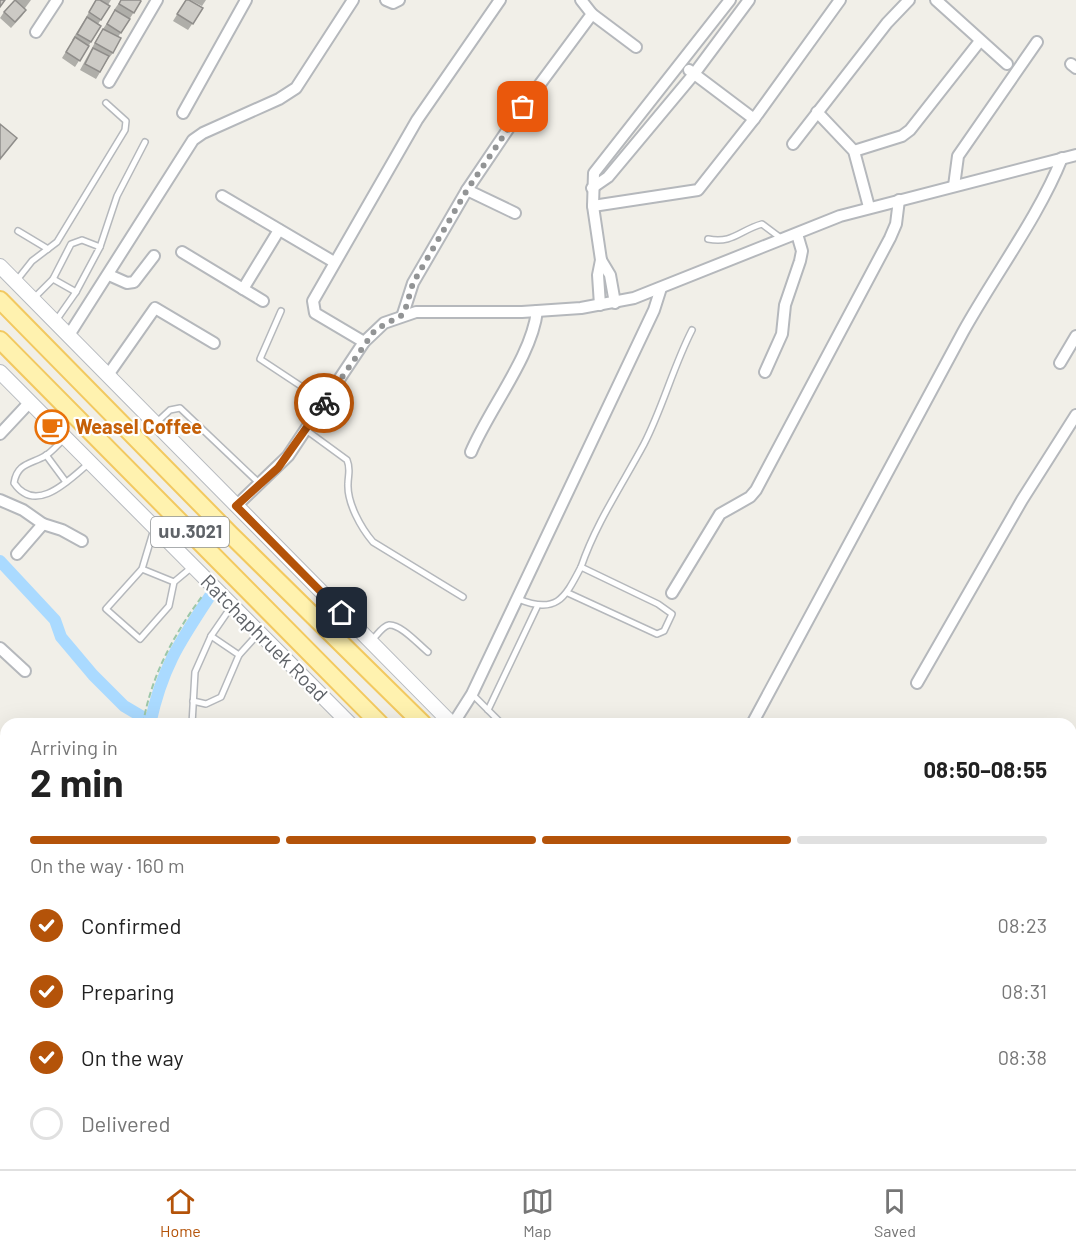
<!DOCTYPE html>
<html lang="en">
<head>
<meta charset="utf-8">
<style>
	:root { --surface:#fff; --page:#f6f6f6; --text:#222; --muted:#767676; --line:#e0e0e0; --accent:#b45309 }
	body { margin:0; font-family:Barlow,"Noto Sans Thai",sans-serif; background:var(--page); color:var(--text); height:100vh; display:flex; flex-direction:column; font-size:22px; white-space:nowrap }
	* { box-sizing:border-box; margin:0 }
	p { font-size:20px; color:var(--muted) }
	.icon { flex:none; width:33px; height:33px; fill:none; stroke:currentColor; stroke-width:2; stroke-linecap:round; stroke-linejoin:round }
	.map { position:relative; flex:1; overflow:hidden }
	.panel { position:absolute; left:0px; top:718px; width:1077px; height:452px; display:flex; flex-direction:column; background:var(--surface); border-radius:18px 18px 0 0; box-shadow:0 6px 24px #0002 }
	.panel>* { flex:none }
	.pin { position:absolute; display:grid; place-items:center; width:51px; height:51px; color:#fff; margin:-26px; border-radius:12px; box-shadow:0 3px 9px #0006 }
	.courier { position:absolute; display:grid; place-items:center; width:60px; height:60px; margin:-30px; border:4px solid #b45309; border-radius:50%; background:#fff; color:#222; box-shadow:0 2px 8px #0007 }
	.summary em { font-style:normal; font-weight:700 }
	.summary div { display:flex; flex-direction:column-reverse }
	.summary { display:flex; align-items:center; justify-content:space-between; height:102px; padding:0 30px }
	h1 { font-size:39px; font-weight:700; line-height:45px }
	.bar { display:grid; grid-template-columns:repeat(4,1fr); gap:9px 6px; align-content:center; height:72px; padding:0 30px }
	.bar i { height:8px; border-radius:4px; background:var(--line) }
	.bar .current { background:var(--accent) }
	.bar p { grid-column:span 4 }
	ol { padding:0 30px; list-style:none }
	li { display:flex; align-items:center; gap:18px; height:66px }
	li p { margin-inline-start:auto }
	li .icon { padding:6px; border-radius:50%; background:var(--accent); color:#fff; stroke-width:4 }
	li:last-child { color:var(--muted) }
	li i { width:33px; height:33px; border:3px solid var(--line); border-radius:50% }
	.menu { display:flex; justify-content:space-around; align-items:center; height:84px; border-top:2px solid var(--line); background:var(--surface); font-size:16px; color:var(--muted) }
	.menu a { display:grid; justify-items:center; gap:3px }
	.menu .current { color:var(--accent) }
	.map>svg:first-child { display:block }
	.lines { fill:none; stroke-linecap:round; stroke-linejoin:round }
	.canal { stroke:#aadaff; stroke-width:12 }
	.lane-casing { stroke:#b5b8bc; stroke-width:8 }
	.street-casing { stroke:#b5b8bc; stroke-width:14 }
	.secondary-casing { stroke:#b6babf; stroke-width:16 }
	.primary-casing { stroke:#f2c960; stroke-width:20 }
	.path { stroke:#9cc7a9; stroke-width:2; stroke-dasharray:6 3; stroke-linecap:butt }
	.lane { stroke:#fff; stroke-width:5 }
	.street { stroke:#fff; stroke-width:10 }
	.secondary { stroke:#fff; stroke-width:14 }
	.primary { stroke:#fff2af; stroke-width:16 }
	.wall { fill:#afaea9 }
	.building { fill:#cccac5; stroke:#8f8d8a; stroke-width:1.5 }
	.done { stroke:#929495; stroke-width:6; stroke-dasharray:0 10.8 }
	.route { stroke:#b45309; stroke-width:8 }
	.labels { text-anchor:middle; stroke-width:4.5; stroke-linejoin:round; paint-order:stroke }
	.shield { fill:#fff; stroke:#8f9295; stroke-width:1.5 }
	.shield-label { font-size:18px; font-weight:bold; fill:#5f6368 }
	.food-label { font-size:20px; font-weight:bold; fill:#c56008; stroke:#fff; text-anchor:start }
	.street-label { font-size:20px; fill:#5f6368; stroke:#fff }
</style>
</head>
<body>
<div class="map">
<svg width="1076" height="1169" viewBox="0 0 1076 1169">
	<rect width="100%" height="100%" fill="#f1efe8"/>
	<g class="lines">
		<!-- canal -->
		<g class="canal">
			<polyline points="0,561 55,620 61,637 93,675 124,706 151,722"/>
			<path d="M150 724C162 668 179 643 210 596"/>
			<polyline points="92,1169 98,1164"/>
		</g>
		<!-- lane casing -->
		<g class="lane-casing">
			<g id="lane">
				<polyline points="18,231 48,249"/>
				<path d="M708 239C733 244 740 230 762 224L782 239"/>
				<polyline points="100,247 117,196 145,142"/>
				<polyline points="53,279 76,292"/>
				<polyline points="17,280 32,261 57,242 125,130 126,121 106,103"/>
				<polyline points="34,298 53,279 71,244 82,240 100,247 76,292 55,322"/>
				<polyline points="281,311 260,359 325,402"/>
				<polyline points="156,423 170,410 180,408 259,483"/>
				<path d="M306 430 347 460C351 469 348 475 348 484 347 503 361 528 373 542L463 597"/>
				<path d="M64 439C58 444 52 452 45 456 31 464 17 463 14 483 36 515 69 480 88 464"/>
				<polyline points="46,455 66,482"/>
				<polyline points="154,529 142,569 106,609 140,639 169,606 174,582 192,567"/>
				<path d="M581 567C596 523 622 485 644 444 663 407 673 367 692 330"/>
				<polyline points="142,569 174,582"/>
				<path d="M518 599C556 614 564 600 581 567L658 604 672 614 664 631 657 634 568 593"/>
				<polyline points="211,636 239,655"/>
				<path d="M371 641C376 637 382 626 389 625 401 624 419 645 428 652"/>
				<polyline points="472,694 502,724"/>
				<polyline points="193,701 206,704 221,697 239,655 258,634"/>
				<polyline points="488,710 537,607"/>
				<polyline points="192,724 195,672 211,636 231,607"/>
				<polyline points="1071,947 1076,946"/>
				<polyline points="511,1164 516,1169"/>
				<polyline points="950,1169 954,1164"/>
				<polyline points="1026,1169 1030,1164"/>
			</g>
		</g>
		<!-- street casing -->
		<g class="street-casing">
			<g id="street">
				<polyline points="386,0 393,3 399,0"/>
				<polyline points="936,0 1007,64"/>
				<polyline points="592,14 636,47"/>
				<polyline points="36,32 57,0"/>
				<polyline points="1071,64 1076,68"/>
				<polyline points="689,70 754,119"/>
				<polyline points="109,82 157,0"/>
				<polyline points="817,112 854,151 869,207"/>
				<polyline points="183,113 246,0"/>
				<polyline points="793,144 887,23 909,0"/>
				<polyline points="854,151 902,136 910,130 980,41"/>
				<polyline points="954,186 958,156 1037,42"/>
				<polyline points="592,188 608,177 694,74 749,0"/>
				<polyline points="467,190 515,213"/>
				<polyline points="222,196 334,262"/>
				<polyline points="593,206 698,190 754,119 840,0"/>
				<polyline points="182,252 263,301"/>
				<polyline points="601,260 610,275 615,303"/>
				<polyline points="109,275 127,283 134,282 154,256"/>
				<polyline points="243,289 279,230"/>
				<polyline points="600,305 598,275 601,260 593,206 594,173 730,0"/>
				<polyline points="403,314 413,283 467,190 523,107 592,14 581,0"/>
				<polyline points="69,335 193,140 203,133 279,99 296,88 353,0"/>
				<polyline points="364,342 315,313 313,301 417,120 500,0"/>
				<polyline points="1060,363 1076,336"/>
				<polyline points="765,372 782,334 785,305 800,261 802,251 797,234"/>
				<polyline points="108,375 155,308 214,343"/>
				<polyline points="0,434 29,403"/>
				<path d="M471 452C489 409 532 356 537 311"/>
				<polyline points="0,500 23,510 43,524 17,554"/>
				<polyline points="236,506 288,456 364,342 384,323 416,312 522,312 581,308 634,298 840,216 1076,155"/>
				<polyline points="43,524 62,530 82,541"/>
				<polyline points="672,593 720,514 750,497 756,490 890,238 896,224 899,200"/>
				<polyline points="0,648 25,671"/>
				<polyline points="917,683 1022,500 1076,415"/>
				<polyline points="453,724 472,694 654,310 661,288"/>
				<path d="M752 724C822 593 892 462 963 332 994 276 1039 216 1062 158"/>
				<polyline points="1071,766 1076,770"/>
				<polyline points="551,1169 555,1164"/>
				<polyline points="594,1169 598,1164"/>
				<polyline points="744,1169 748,1164"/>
			</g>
		</g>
		<!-- secondary casing -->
		<g class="secondary-casing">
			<g id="secondary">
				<polyline points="0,266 452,724"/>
				<polyline points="0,372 350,724"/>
				<polyline points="800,1164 806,1169"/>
				<polyline points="905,1164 913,1169"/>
			</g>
		</g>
		<!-- primary casing -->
		<g class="primary-casing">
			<g id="primary">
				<polyline points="0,300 230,534 423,724"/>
				<polyline points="0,340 380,724"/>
				<polyline points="833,1164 838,1169"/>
				<polyline points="873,1164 878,1169"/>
			</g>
		</g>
		<!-- path -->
		<g class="path">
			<path d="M143 724C151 676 174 634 203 595"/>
			<polyline points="84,1169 90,1164"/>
		</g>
		<!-- lane -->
		<use href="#lane" class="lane"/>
		<!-- street -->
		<use href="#street" class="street"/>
		<!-- secondary -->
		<use href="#secondary" class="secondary"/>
		<!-- primary -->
		<use href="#primary" class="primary"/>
	</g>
	<!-- wall -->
	<g class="wall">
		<polygon points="15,0 31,0 25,8 26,10 22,16 11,28 0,18 4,12"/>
		<polygon points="95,0 111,0 108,5 110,6 98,24 91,42 75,67 62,58 73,40 72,40 85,19 96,0"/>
		<polygon points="121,0 141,1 118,37 113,53 108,59 96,79 80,70 99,35 115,11 114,10"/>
		<polygon points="186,0 203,8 188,30 173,21"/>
		<polygon points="190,0 206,0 202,6"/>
	</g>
	<!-- building -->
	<g class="building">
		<polygon points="0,0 5,0 0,7"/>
		<polygon points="15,0 26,10 15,22 4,12"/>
		<polygon points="96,0 100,0 110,6 101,20 89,12"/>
		<polygon points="121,0 140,0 141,1 134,13 119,4"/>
		<polygon points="186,0 189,0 203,8 193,24 177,14"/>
		<polygon points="115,10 130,19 121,33 107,24"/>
		<polygon points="87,17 101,26 91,42 77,34"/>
		<polygon points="103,29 121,38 113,53 95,43"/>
		<polygon points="75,37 89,46 80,61 66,52"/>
		<polygon points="93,48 109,56 100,72 85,64"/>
		<polygon points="0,124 17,138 0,159"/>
	</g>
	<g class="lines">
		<!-- done -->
		<polyline class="done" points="324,403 375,330 404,314 413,283 467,190 523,107"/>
		<!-- route -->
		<polyline class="route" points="324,403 278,468 236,506 342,613"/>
	</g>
	<!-- icons -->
	<defs>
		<g id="cafe-ring" transform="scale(1.725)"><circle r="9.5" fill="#fff" stroke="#e8710a" stroke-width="1.5"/><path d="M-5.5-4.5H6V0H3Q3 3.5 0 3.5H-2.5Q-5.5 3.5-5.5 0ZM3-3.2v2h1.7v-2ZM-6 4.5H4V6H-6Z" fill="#e8710a"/></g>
	</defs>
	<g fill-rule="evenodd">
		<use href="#cafe-ring" x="52" y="427"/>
	</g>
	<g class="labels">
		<!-- shield labels -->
		<rect class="shield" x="151" y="517" width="78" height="30" rx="4.5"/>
		<g class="shield-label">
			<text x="190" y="538">นบ.3021</text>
		</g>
		<!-- food labels -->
		<g class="food-label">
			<text x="75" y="434">Weasel Coffee</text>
		</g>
		<!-- street labels -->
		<g class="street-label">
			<text transform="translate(264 638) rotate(45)" y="7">Ratchaphruek Road</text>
		</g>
	</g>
</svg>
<div class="pin" style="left:523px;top:107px;background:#ea580c"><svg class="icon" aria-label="bag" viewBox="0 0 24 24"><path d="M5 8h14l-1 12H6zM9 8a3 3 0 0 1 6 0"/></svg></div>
<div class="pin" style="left:342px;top:613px;background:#1f2937"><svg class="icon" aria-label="home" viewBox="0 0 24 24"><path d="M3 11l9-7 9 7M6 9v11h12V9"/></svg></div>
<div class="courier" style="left:324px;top:403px"><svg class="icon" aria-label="bike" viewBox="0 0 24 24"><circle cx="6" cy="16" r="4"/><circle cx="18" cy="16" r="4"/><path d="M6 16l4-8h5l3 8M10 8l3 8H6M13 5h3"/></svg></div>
<section class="panel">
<div class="summary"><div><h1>2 min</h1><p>Arriving in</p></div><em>08:50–08:55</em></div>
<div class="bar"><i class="current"></i><i class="current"></i><i class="current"></i><i></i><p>On the way · 160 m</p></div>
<ol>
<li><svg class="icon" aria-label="check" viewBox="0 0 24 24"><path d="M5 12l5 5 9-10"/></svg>Confirmed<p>08:23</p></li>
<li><svg class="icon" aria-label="check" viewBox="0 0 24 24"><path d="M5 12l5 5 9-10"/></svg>Preparing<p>08:31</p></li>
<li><svg class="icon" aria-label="check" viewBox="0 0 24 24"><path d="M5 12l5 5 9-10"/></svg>On the way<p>08:38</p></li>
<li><i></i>Delivered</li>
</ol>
</section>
</div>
<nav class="menu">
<a class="current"><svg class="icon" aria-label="home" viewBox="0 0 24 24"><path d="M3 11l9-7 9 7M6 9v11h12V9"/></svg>Home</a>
<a><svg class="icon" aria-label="map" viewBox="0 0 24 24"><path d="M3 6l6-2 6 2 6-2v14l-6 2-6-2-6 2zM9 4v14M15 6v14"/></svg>Map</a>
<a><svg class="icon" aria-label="saved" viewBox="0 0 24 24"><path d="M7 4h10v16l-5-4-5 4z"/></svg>Saved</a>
</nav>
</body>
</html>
